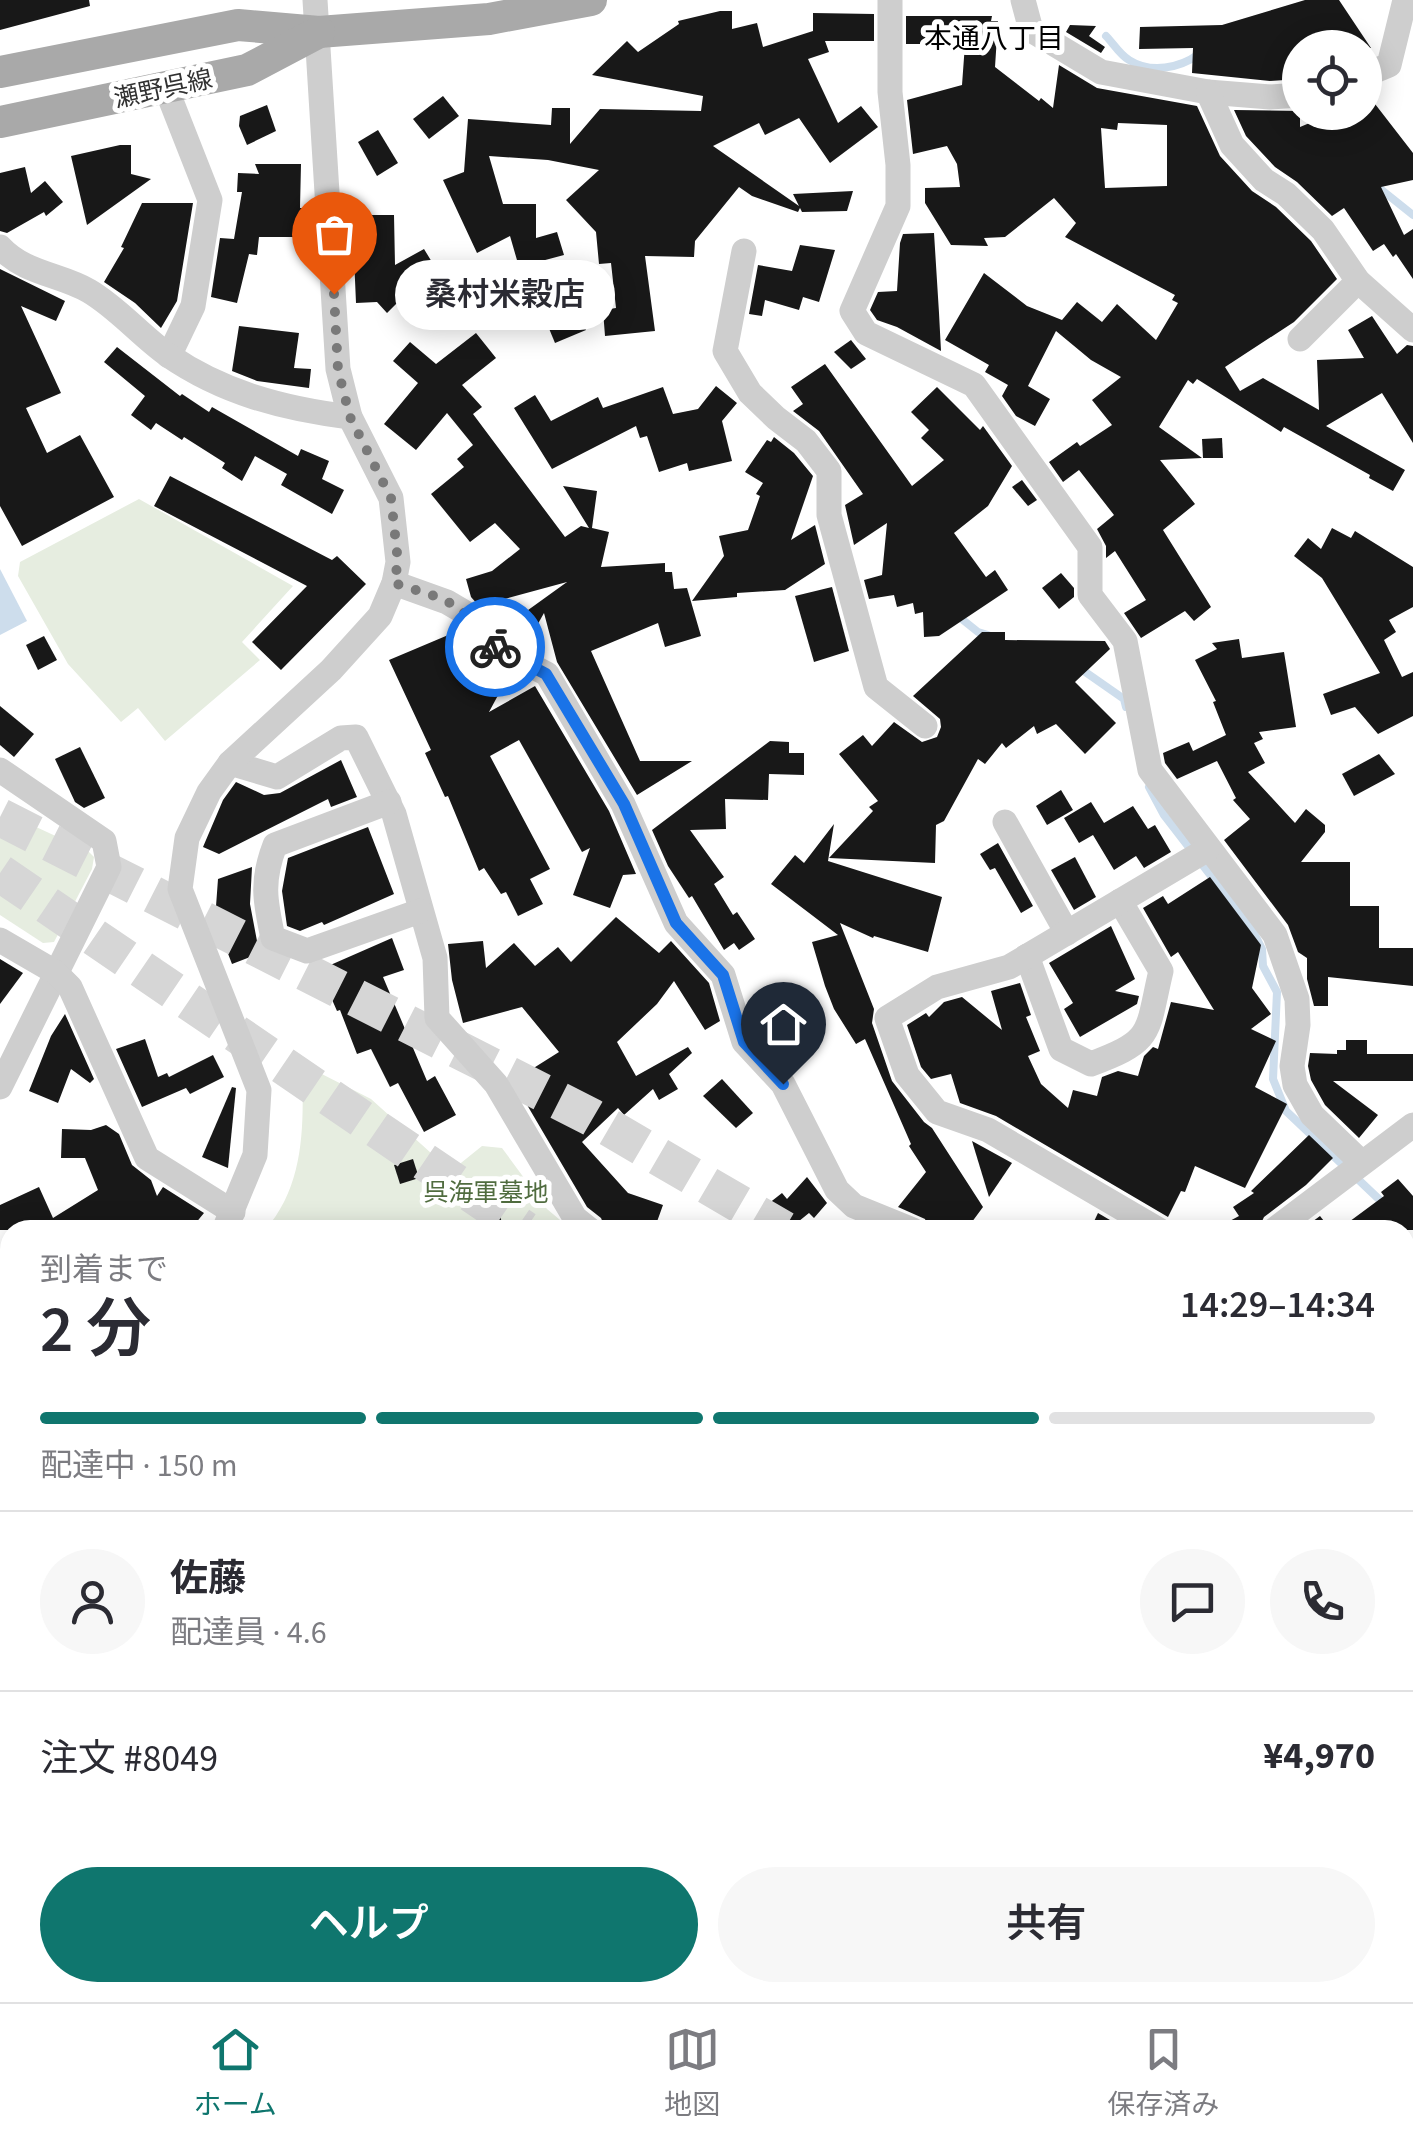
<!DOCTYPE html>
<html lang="ja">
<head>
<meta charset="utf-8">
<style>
	:root { --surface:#fff; --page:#f7f7f7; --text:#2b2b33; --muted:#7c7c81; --line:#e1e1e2; --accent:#0f766e }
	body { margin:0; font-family:"Source Sans 3","Noto Sans JP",sans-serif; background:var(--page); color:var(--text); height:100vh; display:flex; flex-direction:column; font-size:38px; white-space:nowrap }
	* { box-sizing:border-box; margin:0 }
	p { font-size:32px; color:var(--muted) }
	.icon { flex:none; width:55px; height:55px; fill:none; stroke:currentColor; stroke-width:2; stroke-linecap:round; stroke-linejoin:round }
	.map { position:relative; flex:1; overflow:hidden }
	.details { position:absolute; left:0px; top:1220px; width:1415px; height:782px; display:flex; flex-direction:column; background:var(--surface); border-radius:30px 30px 0 0; box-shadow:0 5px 25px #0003 }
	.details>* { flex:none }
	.fabs { position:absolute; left:1282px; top:30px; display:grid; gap:20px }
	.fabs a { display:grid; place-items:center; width:100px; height:100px; border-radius:50%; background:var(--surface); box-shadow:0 5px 25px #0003; font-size:50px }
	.pin { position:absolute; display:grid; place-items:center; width:85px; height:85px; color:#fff; margin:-102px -42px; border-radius:50% 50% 50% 0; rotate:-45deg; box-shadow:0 0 10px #0007 }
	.pin .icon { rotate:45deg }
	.courier { position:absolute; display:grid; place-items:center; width:100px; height:100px; margin:-50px; border:8px solid #1a73e8; border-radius:50%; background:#fff; color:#222; box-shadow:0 2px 12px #0007 }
	.bubble { position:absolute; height:70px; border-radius:35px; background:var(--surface); box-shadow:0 5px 25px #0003; font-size:32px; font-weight:600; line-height:70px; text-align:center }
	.headline em { font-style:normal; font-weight:600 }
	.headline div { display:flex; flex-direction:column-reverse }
	.headline { display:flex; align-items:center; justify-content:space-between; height:170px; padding:0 40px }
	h1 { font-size:65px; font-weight:600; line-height:75px }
	.bar { display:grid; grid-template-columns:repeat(4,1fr); gap:15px 10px; align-content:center; height:120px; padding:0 40px }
	.bar i { height:12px; border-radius:8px; background:var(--line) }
	.bar .on { background:var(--accent) }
	.bar p { grid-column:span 4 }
	.line { display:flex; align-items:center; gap:25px; padding:0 40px; border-top:2px solid var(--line) }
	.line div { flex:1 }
	.round { display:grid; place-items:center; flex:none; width:105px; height:105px; border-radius:52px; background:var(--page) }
	.cta { display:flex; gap:20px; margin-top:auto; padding:20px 40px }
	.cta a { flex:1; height:115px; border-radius:60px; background:var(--accent); color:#fff; font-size:40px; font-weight:600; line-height:115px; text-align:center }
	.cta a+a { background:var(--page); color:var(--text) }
	.tabs { display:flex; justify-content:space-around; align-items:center; height:140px; border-top:2px solid var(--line); background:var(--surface); font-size:28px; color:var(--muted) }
	.tabs a { display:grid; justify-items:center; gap:5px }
	.tabs .on { color:var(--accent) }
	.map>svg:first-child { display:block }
	.green { fill:#e6ede0 }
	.water { fill:#cdddec }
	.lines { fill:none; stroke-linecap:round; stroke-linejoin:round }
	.stream { stroke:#cdddec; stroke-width:8 }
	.building { fill:#181818; fill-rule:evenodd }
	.highway-tunnel { stroke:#d6d6d6; stroke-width:38; stroke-dasharray:38 19; stroke-linecap:butt }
	.minor { stroke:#cecece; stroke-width:25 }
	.major { stroke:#a9a9a9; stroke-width:32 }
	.done { stroke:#797979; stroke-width:10; stroke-dasharray:0 18 }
	.route { stroke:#1a73e8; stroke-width:12 }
	.labels { text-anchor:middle; stroke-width:10; stroke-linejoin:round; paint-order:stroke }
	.street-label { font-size:25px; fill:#313131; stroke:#fff }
	.park-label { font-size:25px; fill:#506c3f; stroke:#fff }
	.neighbourhood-label { font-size:28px; fill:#000; stroke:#fff }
</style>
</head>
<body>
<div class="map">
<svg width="1413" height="2002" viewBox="0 0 1413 2002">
	<rect width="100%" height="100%" fill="#fff"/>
	<!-- green -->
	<g class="green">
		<polygon points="139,499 293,586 242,642 260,660 165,741 138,708 121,722 68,664 18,576 20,562"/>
		<polygon points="8,814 88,851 94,857 92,869 54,942 43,943 0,915 0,824"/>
		<path d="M308 1067 371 1099 451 1171 482 1146 502 1148 547 1209 572 1230H265C304 1186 304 1127 302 1071Z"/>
		<polygon points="1405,1635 1413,1637 1413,2002 1256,2002 1256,1993 1405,1992"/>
		<polygon points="1109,1992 1114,2002 357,2002 357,1992"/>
	</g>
	<!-- water -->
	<polygon class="water" points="0,569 27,621 0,635"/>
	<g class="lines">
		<!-- stream -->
		<g class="stream">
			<path d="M1106 36C1113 43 1120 55 1129 60 1151 74 1180 68 1199 54"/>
			<polyline points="1378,187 1413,215"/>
			<polyline points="958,616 978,632 988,635"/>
			<polyline points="1081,669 1124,699 1126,707"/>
			<polyline points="1149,787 1164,815 1252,929 1262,949 1263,966 1277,992 1273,1079 1286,1111 1384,1204"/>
			<polyline points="1405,1247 1413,1263"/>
		</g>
	</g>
	<!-- building -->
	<g class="building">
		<polygon points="0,0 89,0 90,6 0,30"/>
		<polygon points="1305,0 1339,0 1371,48 1300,48 1300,79 1270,81 1192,73 1193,48 1139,49 1140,27 1222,25"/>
		<polygon points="720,11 732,11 732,29 757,23 763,47 813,31 813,13 874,14 874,41 825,41 829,52 808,59 838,123 861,106 878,127 830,163 799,118 765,135 759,123 713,146 799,206 793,194 853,191 847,211 802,212 800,208 798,212 752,196 739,187 695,241 694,257 645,256 655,331 605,336 603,310 616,308 611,263 599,264 596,232 566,200 599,170 548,160 489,156 503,204 536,204 536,238 557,232 564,255 519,267 510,236 477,253 443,180 464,172 468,119 551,125 552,108 570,108 570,144 600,109 701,111 703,96 592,75 627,41 638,52 679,24 678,21"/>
		<path d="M906 16H992L991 21H998L995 67 1039 101 1041 98 1053 108 1059 65 1097 88 1197 106 1220 156 1252 191 1276 207 1311 241 1337 279 1294 322 1225 367 1240 391 1263 378 1319 410 1317 360 1364 358 1348 330 1372 316 1397 354 1407 345 1413 346V443L1382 393 1326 426 1405 470 1393 491 1369 478 1370 475 1284 427 1281 432 1197 379 1193 384 1188 380 1159 427 1202 458 1160 460 1195 504 1163 530 1211 607 1194 621 1185 611 1141 638 1124 613 1146 600 1115 551 1106 558V546L1097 529 1114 515 1079 470 1063 482 1049 462 1077 442 1080 446 1112 425 1092 400 1121 377 1091 360 1056 331 1028 386 1050 399 1035 426 1016 416 1002 396 1008 385 985 372 989 365 945 340 984 273 1027 306 1062 320 1077 302 1102 322 1117 304 1156 340 1178 303 1172 300 1175 295 1065 237 1076 223 1054 198 1005 237 984 238 988 246 951 245 925 203V188L960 187 957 164 947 146 913 154 907 100 962 85 965 44H906ZM1118 123 1167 125V186L1105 188 1101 128 1117 130Z"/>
		<polygon points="1070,25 1096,26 1089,36 1105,47 1101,53 1066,32"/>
		<polygon points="1365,91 1413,153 1413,180 1381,187 1404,235 1413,229 1413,279 1396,254 1393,257 1384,244 1373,251 1344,208 1332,216 1297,182 1275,167 1246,136 1234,110 1300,111 1300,127 1336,112 1365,112"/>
		<polygon points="443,96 459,116 429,139 413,119"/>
		<polygon points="267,105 276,131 247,145 239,126 240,116"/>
		<polygon points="378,130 398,163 377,176 358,142"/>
		<polygon points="120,145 131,145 131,174 151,179 87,225 71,156"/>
		<polygon points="255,164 301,164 300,208 307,208 307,237 259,237 257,255 249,254 237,303 211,297 220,238 234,239 242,192 237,192 238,173 259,174"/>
		<polygon points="25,167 31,193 45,181 63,202 46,216 44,212 7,233 0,231 0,173"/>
		<polygon points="142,203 193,203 177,301 161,328 135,303 104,282 124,248 121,247"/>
		<polygon points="357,215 394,215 395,265 424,249 449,290 412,314 400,300 387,313 377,302 356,303 354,257 358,257"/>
		<polygon points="934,233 939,313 941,351 897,327 877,320 870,310 878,292 897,291 900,243 903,234"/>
		<polygon points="800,245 835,250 819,302 803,297 799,310 765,300 762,316 749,314 758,265 792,271"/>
		<polygon points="0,269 65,301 56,321 21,306 61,393 26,408 47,453 80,435 114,497 22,546 0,506"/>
		<polygon points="573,301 586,330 555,343 543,314"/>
		<polygon points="239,326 299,333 294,368 311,369 309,388 257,381 232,371"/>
		<polygon points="476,333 496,358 462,385 482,407 473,414 565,537 581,526 589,528 563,486 597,491 592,528 609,532 601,567 665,563 665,572 672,572 674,589 687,588 701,636 665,647 658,623 591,651 640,761 692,761 637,795 557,662 544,613 526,645 499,631 567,582 479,606 471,597 466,579 492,571 520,549 495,523 470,542 431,494 464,467 457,459 473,445 447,413 416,450 384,424 418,383 393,361 410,342 436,364"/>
		<polygon points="851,340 866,359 851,369 834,352"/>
		<polygon points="117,347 180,396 182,394 209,412 212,407 298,456 301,449 329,461 322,479 344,490 332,514 281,485 287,474 255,456 242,481 222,468 225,463 184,437 182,440 156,423 151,430 131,415 145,396 104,362"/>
		<polygon points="825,364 912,486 944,460 921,438 929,430 911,412 937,387 980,430 983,426 1012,466 988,506 954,533 986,577 995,570 1008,590 939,636 924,637 923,612 915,614 913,603 897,607 894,595 869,599 864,580 882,575 887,523 854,545 845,505 863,494 819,431 793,411 803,404 791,387"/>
		<polygon points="716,386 737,403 722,421 732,461 689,471 687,463 659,472 647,436 640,438 636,426 552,469 514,408 535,395 551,421 598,397 603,408 663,387 673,414 698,409"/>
		<polygon points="774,437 794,453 813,476 791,540 815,525 825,564 785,590 737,593 737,597 692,601 724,556 719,536 748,530 760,496 756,494 763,483 745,472 767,440 771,442"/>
		<polygon points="1222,438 1223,458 1203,458 1202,439"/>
		<polygon points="170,476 332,560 337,556 366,584 281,670 252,642 307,586 154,506"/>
		<polygon points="1022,480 1037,500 1028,506 1012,487"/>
		<polygon points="1332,528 1351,538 1355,531 1413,567 1413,607 1389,620 1396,632 1384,640 1402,677 1413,672 1413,716 1378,734 1355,707 1331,715 1323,694 1380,673 1322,578 1294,556 1308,538 1321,549"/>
		<polygon points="1061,573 1074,588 1074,597 1059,609 1042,588"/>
		<polygon points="832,587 849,651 814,662 795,596"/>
		<polygon points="982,632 1005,632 1005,640 1105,641 1110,649 1075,682 1116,723 1085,754 1056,724 1037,734 1034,726 1006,748 1002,743 985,764 978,759 944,821 936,825 935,863 829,858 873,811 869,807 878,801 839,754 863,735 872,746 894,722 922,742 937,737 941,727 940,719 913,696"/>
		<polygon points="453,633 461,660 472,652 510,673 489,712 535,686 609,811 636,874 623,875 610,908 573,895 590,848 582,852 519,740 490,756 550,869 530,879 543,904 518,916 506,892 501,894 484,868 479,871 448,796 445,797 425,753 431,750 389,660"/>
		<polygon points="44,636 57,660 38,670 26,645"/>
		<polygon points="1239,639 1242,658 1284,652 1296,727 1259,732 1263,739 1254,743 1265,763 1248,772 1295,823 1306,809 1325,825 1325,832 1301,862 1350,862 1350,906 1379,906 1379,948 1413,948 1413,986 1328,977 1328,1006 1314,1006 1307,979 1307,958 1298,952 1288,925 1224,840 1250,819 1233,800 1236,798 1217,761 1177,779 1165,763 1163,753 1189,742 1193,751 1226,735 1213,702 1216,701 1195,660 1217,649 1212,643"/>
		<polygon points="0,706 34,734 14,757 0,745"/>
		<polygon points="770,741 789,742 789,753 804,753 804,775 769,774 768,800 725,799 726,829 690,830 724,877 714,884 733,915 737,912 755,939 739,950 734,943 724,950 692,896 689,898 668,866 652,830"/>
		<polygon points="80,747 105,798 84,808 75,802 55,759"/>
		<polygon points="1379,754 1395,774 1354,796 1342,774"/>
		<polygon points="341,760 357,797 331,807 328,799 219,854 203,847 223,800 236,782 264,795 280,793"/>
		<polygon points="1061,790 1073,810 1047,825 1036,806"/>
		<polygon points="1091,802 1104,823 1133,806 1148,829 1155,825 1171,852 1144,868 1136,856 1114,870 1093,835 1079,843 1064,818"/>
		<polygon points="834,824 828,861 942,897 928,952 874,936 873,938 840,923 874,1009 872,1023 892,1081 924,1122 932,1128 983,1207 966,1230 929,1230 925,1219 898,1207 926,1172 909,1146 911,1144 865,1039 856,1044 834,1009 825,986 812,942 838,935 771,884 795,855 804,863"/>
		<polygon points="368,827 394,894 324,925 322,922 300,931 287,926 282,891 288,858"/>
		<polygon points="998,843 1033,906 1021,913 995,868 990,870 980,854"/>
		<polygon points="1075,857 1096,897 1074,910 1051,870"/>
		<polygon points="252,867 250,904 257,941 263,952 232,964 215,920 218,879"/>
		<polygon points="1210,877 1261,945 1252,988 1271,1014 1251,1029 1276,1041 1255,1087 1287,1104 1245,1188 1195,1166 1185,1192 1181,1191 1168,1217 996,1116 960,1103 951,1074 931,1079 921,1067 907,1025 926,1013 929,1017 944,1002 962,997 1002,1030 991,991 1020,983 1031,1015 1026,1017 1040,1051 1028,1056 1041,1084 1068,1108 1073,1090 1097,1096 1102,1077 1118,1071 1138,1076 1144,1056 1153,1047 1158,1049 1171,1002 1214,1010 1178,952 1171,957 1143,908 1163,896 1168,904"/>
		<polygon points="616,917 659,953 671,941 709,983 720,1021 705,1030 674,981 657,1004 617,1042 636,1076 688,1047 692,1053 669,1074 678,1089 659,1100 653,1089 624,1115 618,1108 582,1142 628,1193 663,1205 654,1230 606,1230 601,1218 587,1207 513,1081 559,1052 522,1007 463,1023 452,980 448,944 483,941 486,968 514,943 535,966 558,947 571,962"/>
		<polygon points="1111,926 1135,979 1115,991 1139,996 1137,1004 1080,1037 1064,1009 1073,1003 1049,963"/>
		<polygon points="392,938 404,970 383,977 427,1081 435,1076 456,1115 424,1132 398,1083 390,1087 371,1049 357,1054 340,1010 337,1011 319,970"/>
		<polygon points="0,959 23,973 0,1004"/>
		<polygon points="781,992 802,1025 779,1040 758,1007"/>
		<polygon points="65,1014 94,1079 90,1083 71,1069 58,1103 29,1091 51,1036"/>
		<polygon points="145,1039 158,1077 167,1073 169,1077 213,1055 224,1077 190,1094 186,1088 142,1107 116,1049"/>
		<polygon points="1346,1040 1367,1040 1367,1054 1413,1054 1413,1081 1333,1081 1378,1115 1359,1138 1325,1105 1311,1080 1308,1066 1310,1053 1337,1054 1337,1050 1346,1050"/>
		<polygon points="722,1079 753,1113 736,1128 703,1096"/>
		<polygon points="232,1087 236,1088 228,1168 202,1157"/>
		<polygon points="106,1125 119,1134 132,1165 151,1180 157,1196 163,1187 204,1213 190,1230 0,1230 0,1205 39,1187 53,1218 98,1190 85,1158 61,1158 62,1129 91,1130"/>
		<polygon points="1309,1135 1333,1158 1306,1185 1264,1217 1258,1230 1213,1230 1239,1216 1233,1207 1254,1193 1251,1191"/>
		<polygon points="972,1141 1012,1163 989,1197"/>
		<polygon points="413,1159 419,1178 400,1184 394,1165"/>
		<polygon points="807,1177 827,1203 814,1218 809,1213 788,1230 767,1230 758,1219 771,1208 768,1204 782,1193 787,1199"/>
		<polygon points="1398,1179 1413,1196 1413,1230 1338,1230 1384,1196 1381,1192"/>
		<polygon points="495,1198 504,1230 482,1230 475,1204"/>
		<polygon points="1098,1213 1127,1230 1090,1230"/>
		<polygon points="1320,1216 1331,1230 1301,1230"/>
	</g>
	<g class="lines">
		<!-- highway-tunnel -->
		<g class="highway-tunnel">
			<polyline points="0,817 591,1117 784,1230"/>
			<polyline points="0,873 525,1230"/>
			<polyline points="1405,1597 1413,1602"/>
			<polyline points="1405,1765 1413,1769"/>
		</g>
		<!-- minor -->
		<g class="minor">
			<polyline points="890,0 890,92 898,165 898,206 852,311 866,333 974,385 1090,547 1090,595 1125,641 1150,770 1275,935 1297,999 1298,1025 1292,1066 1295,1085 1312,1115 1361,1162"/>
			<polyline points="1023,0 1031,30 1101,72 1208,92 1270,97 1300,95"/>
			<polyline points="1365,75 1389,65 1405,0"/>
			<polyline points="166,88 210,200 193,306 169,356"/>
			<polyline points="1208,92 1232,145 1264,180 1286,194 1323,230 1358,281 1413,330"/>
			<path d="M0 247C25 274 60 274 89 291 118 308 141 336 168 355 223 393 284 409 350 417"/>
			<polyline points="744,251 725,351 750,393 776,418 806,441 829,471 829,515 876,687 925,726"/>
			<polyline points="1300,339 1358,281"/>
			<polyline points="394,583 447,602 464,612 483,641 547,674 623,804 676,923 723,975 744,1042 783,1084 837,1190 854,1206 913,1230"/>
			<polyline points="230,763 277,777 341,738 356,737 394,814 435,958 437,1018 496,1084 575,1218 590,1230"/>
			<polyline points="0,770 104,841 109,867 0,1087"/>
			<path d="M389 802 275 845C261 881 265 901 273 938L307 951 420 911"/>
			<polyline points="1005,822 1067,933"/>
			<polyline points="0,940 55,972 70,987 147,1158 233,1212"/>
			<path d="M1027 956 1061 1049 1091 1064C1155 1040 1146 1034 1161 971L1120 901"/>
			<polyline points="224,1230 255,1155 259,1090 180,889 187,838 209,792 230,763 331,670 380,616 394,583 398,562 391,498 350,417 338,369 315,0"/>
			<polyline points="1159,1230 988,1130 937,1112 907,1075 887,1018 937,987 1009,967 1208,849"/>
			<polyline points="1274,1230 1413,1125"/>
			<polyline points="0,1275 10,1296"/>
			<polyline points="0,1352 10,1349"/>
			<polyline points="0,1478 10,1467"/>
			<polyline points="1405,1520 1413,1524"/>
			<polyline points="107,1992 108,2002"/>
			<polyline points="302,1992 305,2002"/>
		</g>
		<!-- major -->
		<g class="major">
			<polyline points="0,72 238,25 319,32 489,19 591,0"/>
			<polyline points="0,122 247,70 319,32"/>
		</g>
	</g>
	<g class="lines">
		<!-- done -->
		<path class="done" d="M334 294 338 370 350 417 391 498 398 562 394 583C416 591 445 596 463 612 476 624 478 639 495 647"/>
		<!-- route -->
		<polyline class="route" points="495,647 546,674 624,804 676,923 723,975 744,1042 783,1084"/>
	</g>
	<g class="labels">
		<!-- street labels -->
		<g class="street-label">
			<text transform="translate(163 88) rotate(-12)" y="9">瀬野呉線</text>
		</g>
		<!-- park labels -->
		<g class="park-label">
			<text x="486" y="1201">呉海軍墓地</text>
		</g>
		<!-- neighbourhood labels -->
		<g class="neighbourhood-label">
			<text x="994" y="48">本通八丁目</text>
		</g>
	</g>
</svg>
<div class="fabs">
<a><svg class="icon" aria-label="locate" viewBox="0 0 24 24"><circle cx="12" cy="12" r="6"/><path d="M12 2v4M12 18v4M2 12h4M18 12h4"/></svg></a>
</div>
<div class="pin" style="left:334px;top:294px;background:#ea580c"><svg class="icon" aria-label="bag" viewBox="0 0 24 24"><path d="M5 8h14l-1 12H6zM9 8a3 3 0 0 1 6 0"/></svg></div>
<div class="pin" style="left:783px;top:1084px;background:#1f2937"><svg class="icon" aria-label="home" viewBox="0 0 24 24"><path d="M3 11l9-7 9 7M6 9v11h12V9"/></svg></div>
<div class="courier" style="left:495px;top:647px"><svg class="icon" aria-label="bike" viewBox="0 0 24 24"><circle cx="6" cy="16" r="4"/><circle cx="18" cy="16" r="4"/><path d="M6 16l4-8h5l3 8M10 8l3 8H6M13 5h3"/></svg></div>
<div class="bubble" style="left:395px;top:260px;width:220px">桑村米穀店</div>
<section class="details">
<div class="headline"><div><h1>2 分</h1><p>到着まで</p></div><em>14:29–14:34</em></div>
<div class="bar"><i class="on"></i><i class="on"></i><i class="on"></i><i></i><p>配達中 · 150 m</p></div>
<div class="line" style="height:180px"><a class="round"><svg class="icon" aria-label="person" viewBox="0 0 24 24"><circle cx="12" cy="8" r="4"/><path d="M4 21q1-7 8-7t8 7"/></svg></a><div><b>佐藤</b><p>配達員 · 4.6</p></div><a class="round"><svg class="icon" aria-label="chat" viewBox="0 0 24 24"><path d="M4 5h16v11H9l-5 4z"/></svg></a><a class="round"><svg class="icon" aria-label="phone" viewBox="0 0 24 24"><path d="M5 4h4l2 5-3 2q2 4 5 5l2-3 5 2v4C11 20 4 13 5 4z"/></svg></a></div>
<div class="line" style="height:130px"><div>注文 #8049</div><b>¥4,970</b></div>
<div class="cta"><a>ヘルプ</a><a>共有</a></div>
</section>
</div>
<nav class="tabs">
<a class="on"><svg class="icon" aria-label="home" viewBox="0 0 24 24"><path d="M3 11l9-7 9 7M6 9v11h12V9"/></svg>ホーム</a>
<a><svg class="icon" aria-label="map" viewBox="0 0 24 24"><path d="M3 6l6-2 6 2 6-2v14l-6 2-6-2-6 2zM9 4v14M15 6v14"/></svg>地図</a>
<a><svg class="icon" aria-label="saved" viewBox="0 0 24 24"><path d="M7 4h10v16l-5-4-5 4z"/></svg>保存済み</a>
</nav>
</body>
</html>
